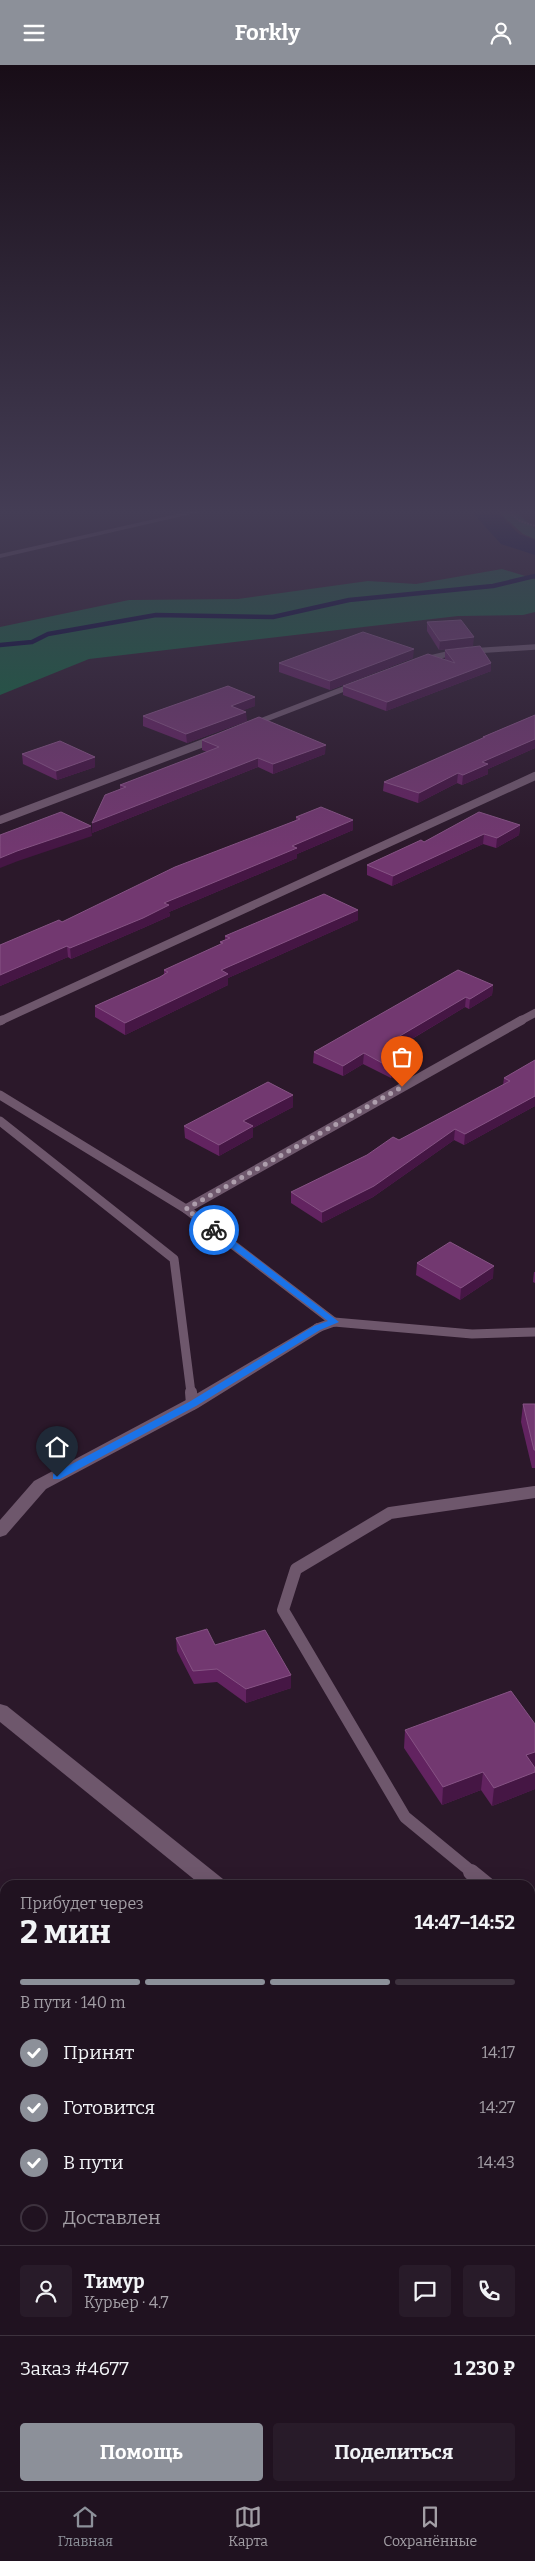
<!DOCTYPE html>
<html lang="ru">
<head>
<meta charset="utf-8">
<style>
	:root { --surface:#201220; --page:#281b29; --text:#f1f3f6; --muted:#a29ea5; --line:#3d323e; --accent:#8c9099 }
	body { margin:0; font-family:Bitter,serif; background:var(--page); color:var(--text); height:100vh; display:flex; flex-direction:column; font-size:19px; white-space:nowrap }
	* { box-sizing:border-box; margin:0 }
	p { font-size:16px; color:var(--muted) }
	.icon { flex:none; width:28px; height:28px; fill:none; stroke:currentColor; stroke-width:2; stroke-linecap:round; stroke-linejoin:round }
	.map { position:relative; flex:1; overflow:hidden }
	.side { position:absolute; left:0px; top:1815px; width:535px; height:611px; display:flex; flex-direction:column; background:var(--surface); border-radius:15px 15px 0 0; box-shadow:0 5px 20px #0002,0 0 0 1px var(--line) }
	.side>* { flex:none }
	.pin { position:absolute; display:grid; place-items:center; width:42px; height:42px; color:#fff; margin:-51px -21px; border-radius:50% 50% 50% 0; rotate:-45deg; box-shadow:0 0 5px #0007 }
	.pin .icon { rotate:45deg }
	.courier { position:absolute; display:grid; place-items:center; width:50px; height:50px; margin:-25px; border:4px solid #1a73e8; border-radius:50%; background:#fff; color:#222; box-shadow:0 1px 6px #0007 }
	.head em { font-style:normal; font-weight:700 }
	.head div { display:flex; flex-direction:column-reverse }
	.head { display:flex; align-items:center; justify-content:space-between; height:85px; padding:0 20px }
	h1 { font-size:32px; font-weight:700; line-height:38px }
	.bar { display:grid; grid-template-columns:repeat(4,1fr); gap:8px 5px; align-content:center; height:60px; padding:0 20px }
	.bar i { height:6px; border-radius:4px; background:var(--line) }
	.bar .active { background:var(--accent) }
	.bar p { grid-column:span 4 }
	.line { display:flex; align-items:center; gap:12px; padding:0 20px; border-top:1px solid var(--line) }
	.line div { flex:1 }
	.round { display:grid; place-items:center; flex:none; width:52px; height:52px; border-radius:5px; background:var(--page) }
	ol { padding:0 20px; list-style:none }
	li { display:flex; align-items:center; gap:15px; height:55px }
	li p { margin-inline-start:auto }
	li .icon { padding:5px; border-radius:50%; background:var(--accent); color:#fff; stroke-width:4 }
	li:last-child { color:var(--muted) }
	li i { width:28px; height:28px; border:2px solid var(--line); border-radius:50% }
	.action { display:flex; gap:10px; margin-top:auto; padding:10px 20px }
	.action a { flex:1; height:58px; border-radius:5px; background:var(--accent); color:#fff; font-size:20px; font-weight:700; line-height:58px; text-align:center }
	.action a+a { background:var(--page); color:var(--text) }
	header { display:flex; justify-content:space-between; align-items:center; height:65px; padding:0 20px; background:var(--accent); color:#fff; font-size:22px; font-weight:700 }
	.tab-bar { display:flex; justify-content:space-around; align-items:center; height:70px; border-top:1px solid var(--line); background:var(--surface); font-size:14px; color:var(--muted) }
	.tab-bar a { display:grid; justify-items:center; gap:2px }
	.tab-bar .active { color:var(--accent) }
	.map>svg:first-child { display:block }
	.forest { fill:#0f643c }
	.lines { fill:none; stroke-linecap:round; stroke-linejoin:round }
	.stream { stroke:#000438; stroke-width:4.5 }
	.river { fill:#000438; fill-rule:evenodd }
	.path { stroke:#756574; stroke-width:2; stroke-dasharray:2 1; stroke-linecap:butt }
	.lane-far4 { stroke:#6e576c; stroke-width:5.5 }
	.lane-far3 { stroke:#6e576c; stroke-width:8 }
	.lane-far2 { stroke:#6e576c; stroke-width:9 }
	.lane-far1 { stroke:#6e576c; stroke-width:12 }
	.lane { stroke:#6e576c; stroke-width:16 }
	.street { fill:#6e576c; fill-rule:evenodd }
	.wall { fill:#622360 }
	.shaded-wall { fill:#451644 }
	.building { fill:#723870; stroke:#865384 }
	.route { fill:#1a73e8 }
	.done { stroke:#ad9eac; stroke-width:5; stroke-dasharray:0 9 }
</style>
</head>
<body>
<header><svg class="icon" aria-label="menu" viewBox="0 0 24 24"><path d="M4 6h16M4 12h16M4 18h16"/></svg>Forkly<svg class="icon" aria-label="person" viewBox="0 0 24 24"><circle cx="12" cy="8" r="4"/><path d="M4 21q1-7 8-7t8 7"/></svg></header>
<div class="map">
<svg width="535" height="2426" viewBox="0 0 535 2426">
	<rect width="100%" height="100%" fill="#2b182a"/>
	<!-- forest -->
	<g class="forest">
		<polygon points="495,444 512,444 535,464 535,474 523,469"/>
		<polygon points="502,504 535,514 535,547 523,550 458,551 89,594 0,630 0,562 129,535 238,534 368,516 416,519"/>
	</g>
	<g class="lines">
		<!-- stream -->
		<polyline class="stream" points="0,580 32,577 48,569 156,550 273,552 349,535 493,521 535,511"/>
		<!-- river -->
		<polygon class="river" points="469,444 494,444 519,469 535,475 535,490 501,479"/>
		<!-- path -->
		<polyline class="path" points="512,444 511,449 520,456 535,461"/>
		<!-- lane-far4 -->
		<g class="lane-far4">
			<polyline points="422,595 456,587 535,582"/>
			<polyline points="253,659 354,620"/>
		</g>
		<!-- lane-far3 -->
		<g class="lane-far3">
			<polyline points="0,755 214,674"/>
			<polyline points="0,956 535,711"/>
			<polyline points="520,956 535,948"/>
		</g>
		<!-- lane-far2 -->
		<g class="lane-far2">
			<polyline points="0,956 2,955"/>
			<polyline points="0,1030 186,1144"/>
			<polyline points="0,1056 174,1194 191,1328"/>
			<polyline points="334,1257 186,1144 522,955"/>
			<polyline points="317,1263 334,1257 472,1269 535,1267"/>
		</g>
		<!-- lane-far1 -->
		<g class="lane-far1">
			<polyline points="191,1327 192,1339"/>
			<polyline points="473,1808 405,1752 283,1545 296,1504 390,1448 535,1427"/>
		</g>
		<!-- lane -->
		<g class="lane">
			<polyline points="471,1807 487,1820"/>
			<polyline points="530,1856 535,1860"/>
			<polyline points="516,2421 529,2426"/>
		</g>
		<!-- street -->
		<g class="street">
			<polygon points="199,444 213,444 0,493 0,489"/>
			<polygon points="317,1258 325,1263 322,1266 198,1343 46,1424 6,1470 0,1472 0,1455 34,1416 186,1335"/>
			<polygon points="0,1639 7,1641 223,1814 226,1820 201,1820 0,1657"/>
			<polygon points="5,2128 5,2155 0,2157 0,2130"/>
			<polygon points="535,2297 535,2325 530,2327 530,2299"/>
			<polygon points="363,2421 394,2421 392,2426 361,2426"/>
		</g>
	</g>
	<!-- wall -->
	<g class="wall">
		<polygon points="427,557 473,581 439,585 427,566"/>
		<polygon points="445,585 491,598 491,606 386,646 343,630 343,621 446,596 445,594"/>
		<polygon points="413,593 330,625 279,607 279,598"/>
		<polygon points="255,641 243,645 247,656 187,678 143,661 143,651"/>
		<polygon points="535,650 535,683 488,704 488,709 462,720 457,718 418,738 383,726 384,717 482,674 483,672"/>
		<polygon points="202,675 325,689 273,709 258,702 92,768 120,725 120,720 207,687 202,685"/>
		<polygon points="22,689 95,692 95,702 57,715 23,699"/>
		<polygon points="296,752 353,765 297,789 297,793 169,847 170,851 143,863 71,894 68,892 0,921 0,880 62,857 296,755"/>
		<polygon points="520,760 519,770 496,783 483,779 392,821 367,810 367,800 424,777"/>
		<polygon points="358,855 228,913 228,920 125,970 95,952 95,941 160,912 164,910 164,905 221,880 220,877 225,875 225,871"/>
		<polygon points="493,920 492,930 469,944 465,942 402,980 419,988 419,998 391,1013 363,999 343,1011 313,998 314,987"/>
		<polygon points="535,995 535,1041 464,1080 454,1075 373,1132 322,1158 291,1138 291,1127 399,1075 503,1020 504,1013"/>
		<polygon points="293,1030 293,1042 253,1063 253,1072 219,1091 185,1073 184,1061"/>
		<polygon points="417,1198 493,1213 460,1235 416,1210"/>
		<polygon points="534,1207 535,1207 535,1218 533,1217"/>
		<polygon points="523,1339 535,1339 535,1403 532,1403 521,1357"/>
		<polygon points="176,1573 215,1580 291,1610 291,1623 246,1638 217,1617 194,1619 177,1586"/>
		<polygon points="535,1659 535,1724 492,1741 481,1725 442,1740 404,1683 405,1665"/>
	</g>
	<!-- shaded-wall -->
	<g class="shaded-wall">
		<polygon points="474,572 473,581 439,585 440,576"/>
		<polygon points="414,584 413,593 330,625 330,616"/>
		<polygon points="491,598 491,606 386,646 387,637"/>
		<polygon points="255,632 255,641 231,650 231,641"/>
		<polygon points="246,647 247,656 187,678 186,669"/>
		<polygon points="535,674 535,683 488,704 488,709 462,720 463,710 482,697"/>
		<polygon points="326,680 325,689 273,709 273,699"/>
		<polygon points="95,692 95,702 57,715 56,706"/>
		<polygon points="258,693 258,702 92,768 92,758"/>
		<polygon points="458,708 457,718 418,738 419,728"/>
		<polygon points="353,755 353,765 297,789 297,793 169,847 170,851 143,863 71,894 70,883 164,838 292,781"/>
		<polygon points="520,760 519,770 496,783 497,773"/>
		<polygon points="91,761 92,771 18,796 0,803 0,793 17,786"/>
		<polygon points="484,769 483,779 392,821 393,811"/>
		<polygon points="358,845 358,855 228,913 228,920 125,970 125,958 221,905"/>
		<polygon points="67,881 68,892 0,921 0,910"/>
		<polygon points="493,920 492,930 469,944 470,934"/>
		<polygon points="466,932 465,942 393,985 393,975"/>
		<polygon points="364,988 363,999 343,1011 343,1001"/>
		<polygon points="419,988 419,998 391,1013 391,1003"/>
		<polygon points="293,1030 293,1042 253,1063 253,1072 219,1091 219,1080 243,1056"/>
		<polygon points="535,1031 535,1041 464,1080 465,1069"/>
		<polygon points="455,1064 454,1075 373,1132 322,1158 322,1147"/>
		<polygon points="494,1201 493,1213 460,1235 461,1223"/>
		<polygon points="291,1610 291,1623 246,1638 246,1624"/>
		<polygon points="535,1687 535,1704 526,1690"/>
		<polygon points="483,1707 481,1725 442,1740 443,1722"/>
		<polygon points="535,1707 535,1724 492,1741 494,1723"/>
	</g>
	<!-- building -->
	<g class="building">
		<polygon points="461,555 474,572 440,576 427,557"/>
		<polygon points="363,567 414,584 330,616 279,598"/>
		<polygon points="480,581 491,598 387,637 343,621 428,589 455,598 445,585"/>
		<polygon points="228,621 255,632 231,641 246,647 186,669 143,651"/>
		<polygon points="535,650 535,674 482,697 488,699 463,710 458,708 419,728 384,717 485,672 483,672"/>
		<polygon points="259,652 326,680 273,699 258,693 92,758 105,730 126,722 120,720 219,682 202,675"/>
		<polygon points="60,676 95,692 56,706 22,689"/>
		<polygon points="321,742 353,755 292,781 297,783 164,838 169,840 143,853 70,883 67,881 0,910 0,880 59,855 62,857 175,802 300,754 296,752"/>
		<polygon points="61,747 91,761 17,786 0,793 0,770"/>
		<polygon points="479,747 520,760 497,773 484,769 393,811 367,800 421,775 424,777"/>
		<polygon points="324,829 358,845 221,905 228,909 125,958 95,941 160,912 168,907 164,905 223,878 220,877 230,873 225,871"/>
		<polygon points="458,905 493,920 470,934 466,932 393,975 419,988 391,1003 364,988 343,1001 314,987"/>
		<polygon points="535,995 535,1031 465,1069 455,1064 374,1121 322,1147 291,1127 367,1090 393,1072 399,1075 510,1016 504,1013"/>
		<polygon points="268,1017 293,1030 243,1056 253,1061 219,1080 184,1061"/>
		<polygon points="450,1177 494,1201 461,1223 417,1198"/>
		<polygon points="523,1339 535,1339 535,1385 534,1385"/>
		<polygon points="207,1564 215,1580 265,1565 291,1610 246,1624 217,1604 193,1606 176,1573"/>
		<polygon points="511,1626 535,1659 535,1687 526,1690 535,1703 535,1707 494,1723 483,1707 443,1722 405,1665"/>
	</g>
	<!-- sky -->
	<linearGradient id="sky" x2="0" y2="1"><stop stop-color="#180d17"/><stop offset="0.57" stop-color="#443d55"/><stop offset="1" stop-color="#443d55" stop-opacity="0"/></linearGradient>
	<rect width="535" height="784" fill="url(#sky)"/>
	<!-- route -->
	<polygon class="route" points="211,1163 217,1163 339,1257 320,1265 196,1341 60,1414 53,1414 53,1409 189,1337 314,1261 328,1256 211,1167"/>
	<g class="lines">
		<!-- done -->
		<polyline class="done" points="214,1165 186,1144 402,1022"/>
	</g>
</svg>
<div class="pin" style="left:402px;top:1022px;background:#ea580c"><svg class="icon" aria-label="bag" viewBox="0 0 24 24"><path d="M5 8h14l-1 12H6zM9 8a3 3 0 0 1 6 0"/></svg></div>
<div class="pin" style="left:57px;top:1412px;background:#1f2937"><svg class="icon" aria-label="home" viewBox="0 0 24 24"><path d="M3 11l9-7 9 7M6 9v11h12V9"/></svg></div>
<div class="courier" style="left:214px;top:1165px"><svg class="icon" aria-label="bike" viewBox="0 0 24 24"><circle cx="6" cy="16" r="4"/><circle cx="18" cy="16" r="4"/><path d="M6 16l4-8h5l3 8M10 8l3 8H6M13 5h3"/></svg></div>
<section class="side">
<div class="head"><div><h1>2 мин</h1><p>Прибудет через</p></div><em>14:47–14:52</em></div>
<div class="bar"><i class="active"></i><i class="active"></i><i class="active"></i><i></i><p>В пути · 140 m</p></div>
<ol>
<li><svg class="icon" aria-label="check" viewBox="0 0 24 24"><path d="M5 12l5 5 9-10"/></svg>Принят<p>14:17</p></li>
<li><svg class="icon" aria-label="check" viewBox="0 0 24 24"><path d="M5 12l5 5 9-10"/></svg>Готовится<p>14:27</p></li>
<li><svg class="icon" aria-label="check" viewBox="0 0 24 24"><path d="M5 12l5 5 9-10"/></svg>В пути<p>14:43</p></li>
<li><i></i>Доставлен</li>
</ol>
<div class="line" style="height:90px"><a class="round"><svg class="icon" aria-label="person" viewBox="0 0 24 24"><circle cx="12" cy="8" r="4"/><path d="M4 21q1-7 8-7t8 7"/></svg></a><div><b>Тимур</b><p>Курьер · 4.7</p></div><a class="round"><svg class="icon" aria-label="chat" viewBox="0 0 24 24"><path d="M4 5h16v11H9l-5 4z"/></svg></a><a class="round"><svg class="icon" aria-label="phone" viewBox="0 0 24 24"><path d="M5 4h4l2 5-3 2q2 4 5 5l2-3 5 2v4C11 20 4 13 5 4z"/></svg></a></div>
<div class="line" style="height:65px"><div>Заказ #4677</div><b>1 230 ₽</b></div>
<div class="action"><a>Помощь</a><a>Поделиться</a></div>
</section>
</div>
<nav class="tab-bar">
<a class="active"><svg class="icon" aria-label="home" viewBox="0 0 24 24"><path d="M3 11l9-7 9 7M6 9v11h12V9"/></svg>Главная</a>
<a><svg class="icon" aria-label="map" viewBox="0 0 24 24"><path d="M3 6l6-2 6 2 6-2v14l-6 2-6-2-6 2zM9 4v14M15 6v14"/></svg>Карта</a>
<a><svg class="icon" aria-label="saved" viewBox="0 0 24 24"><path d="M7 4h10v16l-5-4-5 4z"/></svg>Сохранённые</a>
</nav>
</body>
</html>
